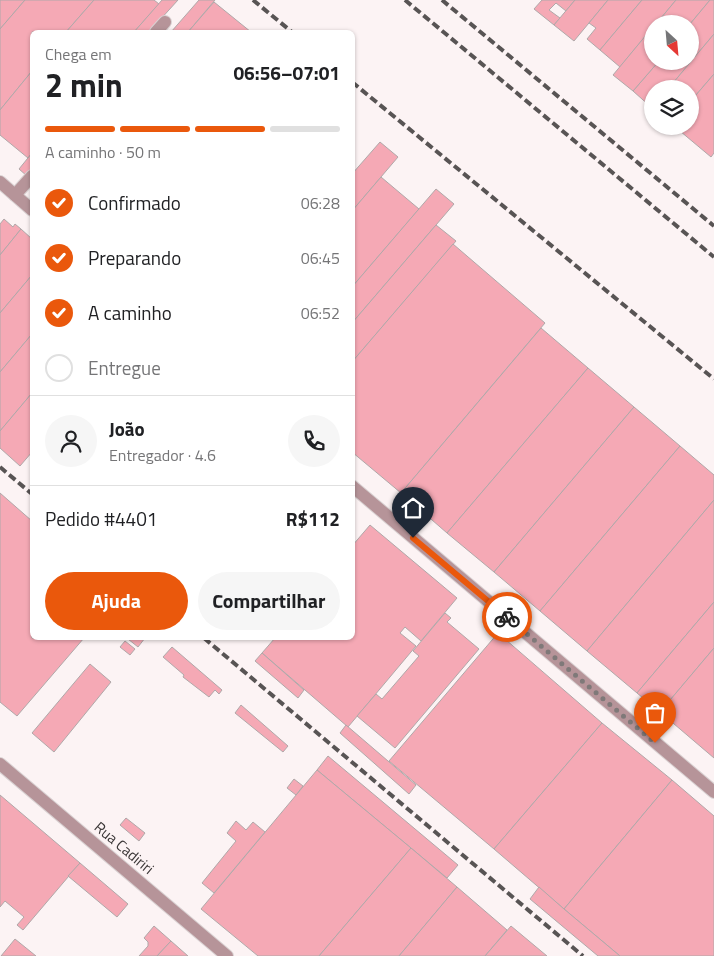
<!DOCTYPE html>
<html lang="pt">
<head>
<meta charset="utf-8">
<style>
	:root { --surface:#fff; --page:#f6f6f6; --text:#202124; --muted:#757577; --line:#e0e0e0; --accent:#ea580c }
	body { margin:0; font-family:"Titillium Web",sans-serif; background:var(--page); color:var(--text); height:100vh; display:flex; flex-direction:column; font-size:19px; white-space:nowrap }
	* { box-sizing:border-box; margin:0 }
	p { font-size:16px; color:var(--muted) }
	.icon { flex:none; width:28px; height:28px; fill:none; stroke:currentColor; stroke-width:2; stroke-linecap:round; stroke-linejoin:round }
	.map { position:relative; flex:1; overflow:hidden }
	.sheet { position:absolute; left:30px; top:30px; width:325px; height:610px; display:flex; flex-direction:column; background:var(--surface); border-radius:8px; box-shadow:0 1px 4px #0004 }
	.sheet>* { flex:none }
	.needle { width:32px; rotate:154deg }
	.buttons { position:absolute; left:644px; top:15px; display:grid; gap:10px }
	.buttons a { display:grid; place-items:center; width:55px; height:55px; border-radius:50%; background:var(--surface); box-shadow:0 1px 4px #0004; font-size:25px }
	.pin { position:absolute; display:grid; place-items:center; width:42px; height:42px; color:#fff; margin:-51px -21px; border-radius:50% 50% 50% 0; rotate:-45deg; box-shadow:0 0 5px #0007 }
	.pin .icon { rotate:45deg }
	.courier { position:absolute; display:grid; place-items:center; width:50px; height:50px; margin:-25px; border:4px solid #ea580c; border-radius:50%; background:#fff; color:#222; box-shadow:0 1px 6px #0007 }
	.summary em { font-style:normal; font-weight:700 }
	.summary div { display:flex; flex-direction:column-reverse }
	.summary { display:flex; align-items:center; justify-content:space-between; height:85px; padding:0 15px }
	h1 { font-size:32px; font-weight:700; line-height:38px }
	.bar { display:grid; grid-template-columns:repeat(4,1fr); gap:8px 5px; align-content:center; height:60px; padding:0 15px }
	.bar i { height:6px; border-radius:4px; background:var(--line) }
	.bar .on { background:var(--accent) }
	.bar p { grid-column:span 4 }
	.line { display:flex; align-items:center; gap:12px; padding:0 15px; border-top:1px solid var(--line) }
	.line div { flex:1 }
	.round { display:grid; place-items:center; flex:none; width:52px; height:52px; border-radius:26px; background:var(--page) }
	ol { padding:0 15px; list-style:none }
	li { display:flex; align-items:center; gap:15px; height:55px }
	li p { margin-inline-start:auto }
	li .icon { padding:5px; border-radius:50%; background:var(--accent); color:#fff; stroke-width:4 }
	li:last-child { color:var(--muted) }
	li i { width:28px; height:28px; border:2px solid var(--line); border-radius:50% }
	.action { display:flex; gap:10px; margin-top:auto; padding:10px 15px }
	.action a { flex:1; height:58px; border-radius:30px; background:var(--accent); color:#fff; font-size:20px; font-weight:700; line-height:58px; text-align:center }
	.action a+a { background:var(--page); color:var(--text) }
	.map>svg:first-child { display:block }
	.building { fill:#f5a9b5; stroke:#b0a8a9 }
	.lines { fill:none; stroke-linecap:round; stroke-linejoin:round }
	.minor-casing { stroke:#d9d1d2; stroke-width:14 }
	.minor { stroke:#b69499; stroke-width:12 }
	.rail { stroke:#585454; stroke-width:4; stroke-dasharray:8 4; stroke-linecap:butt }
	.done { stroke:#7f7979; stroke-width:5; stroke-dasharray:0 9 }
	.route { stroke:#ea580c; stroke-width:6 }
	.labels { text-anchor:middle; stroke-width:4; stroke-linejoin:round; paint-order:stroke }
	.street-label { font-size:15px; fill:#3b3737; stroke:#fcf3f4 }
</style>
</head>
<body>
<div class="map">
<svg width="714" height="956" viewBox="0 0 714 956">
	<rect width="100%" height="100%" fill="#fcf3f4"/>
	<!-- building -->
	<g class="building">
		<polygon points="0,0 25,0 0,29"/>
		<polygon points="25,0 94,0 66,32 32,32 32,71 0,110 0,29"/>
		<polygon points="94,0 154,0 159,4 134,32 66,32"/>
		<polygon points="162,0 178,0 149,32 134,32"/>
		<polygon points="199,0 215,0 188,32 171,32"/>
		<polygon points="542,0 575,0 566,11 556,3 549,10 560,18 554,25 534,9"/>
		<polygon points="575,0 608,0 574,41 554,25"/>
		<polygon points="608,0 642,0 600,50 587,39 596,28 589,23"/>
		<polygon points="642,0 676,0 656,24 652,24 652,28 620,67 600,50"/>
		<polygon points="676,0 710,0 690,24 656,24"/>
		<polygon points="710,0 714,0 714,34 668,89 652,89 652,108 633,91 659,61 690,61 690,24"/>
		<polygon points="214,2 251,32 188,32"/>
		<polygon points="652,28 652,61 659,61 633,91 613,75"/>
		<polygon points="714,34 714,74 690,102 690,89 668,89"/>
		<polygon points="32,71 32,153 28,158 0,135 0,110"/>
		<polygon points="714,74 714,153 711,157 674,126 690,126 690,102"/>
		<polygon points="380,142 398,157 352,211 352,174"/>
		<polygon points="32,153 32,170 27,176 19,169"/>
		<polygon points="381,177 419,209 352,287 352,211"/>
		<polygon points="436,189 454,204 352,323 352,287"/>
		<polygon points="4,219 13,227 15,224 21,229 0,255 0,224"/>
		<polygon points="436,225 456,241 352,362 352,323"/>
		<polygon points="21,229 32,239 32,275 0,313 0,255"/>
		<polygon points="453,244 545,323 401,493 352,452 352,362"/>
		<polygon points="32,275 32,334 0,372 0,313"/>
		<polygon points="541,328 588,368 447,533 401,493"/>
		<polygon points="32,334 32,393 0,431 0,372"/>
		<polygon points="588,368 634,407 494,572 447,533"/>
		<polygon points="32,393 32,452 20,466 0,448 0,431"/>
		<polygon points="634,407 680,446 540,611 494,572"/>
		<polygon points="680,446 714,475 714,500 587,651 540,611"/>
		<polygon points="0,493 32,521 32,638 84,638 17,716 0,702"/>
		<polygon points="714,500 714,602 637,693 587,651"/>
		<polygon points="370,525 457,598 421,641 405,627 400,633 416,646 348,727 262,653 275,638 352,638 352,546"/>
		<polygon points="714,602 714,648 660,712 637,693"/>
		<polygon points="445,613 451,618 447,622 479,649 395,748 357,716 376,694 382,699 419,656 413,651"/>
		<polygon points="498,633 602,723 494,849 389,761"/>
		<polygon points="129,638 145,638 138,647 128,639"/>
		<polygon points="125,641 135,649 130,655 120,647"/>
		<polygon points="172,647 222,690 219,694 215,690 209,697 183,677 184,675 163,657"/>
		<polygon points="714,648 714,758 660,712"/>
		<polygon points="262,653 304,690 298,698 255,661"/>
		<polygon points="90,664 111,682 54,752 32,733"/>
		<polygon points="241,705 288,746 283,752 235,713"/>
		<polygon points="602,723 672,780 564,909 494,849"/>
		<polygon points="346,725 416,785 409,794 340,733"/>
		<polygon points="328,756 458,865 447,878 317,770"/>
		<polygon points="317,770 411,848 319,956 258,956 201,909"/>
		<polygon points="294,779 303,786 296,795 287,788"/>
		<polygon points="672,780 714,816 714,956 620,956 564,909"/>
		<polygon points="0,795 80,863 23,930 17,925 24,917 5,901 0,907"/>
		<polygon points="126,818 145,833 139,841 120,825"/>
		<polygon points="236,821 246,830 253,822 265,832 214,893 202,883 236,841 227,833"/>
		<polygon points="411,848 457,887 399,956 319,956"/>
		<polygon points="80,863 128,904 117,917 68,876"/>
		<polygon points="457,887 507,930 485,956 399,956"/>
		<polygon points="539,887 564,909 620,956 598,956 530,899"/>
		<polygon points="154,926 171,941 157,956 139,956 148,946 148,942 144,938"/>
		<polygon points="511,926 547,956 485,956"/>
		<polygon points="15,939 36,956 1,956"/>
		<polygon points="171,941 188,956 157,956"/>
	</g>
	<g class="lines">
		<!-- minor casing -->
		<g class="minor-casing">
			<g id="minor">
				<polyline points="156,32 165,22"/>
				<polyline points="0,182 32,210"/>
				<polyline points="15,195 32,176"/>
				<polyline points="352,486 714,792"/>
				<polyline points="0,764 227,956"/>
			</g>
		</g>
		<!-- minor -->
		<use href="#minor" class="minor"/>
		<!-- rail -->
		<g class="rail">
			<polyline points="253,0 292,32"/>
			<polyline points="405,0 714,257"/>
			<polyline points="442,0 714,226"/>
			<polyline points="352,82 714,379"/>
			<polyline points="0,467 32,494"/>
			<polyline points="204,638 583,956"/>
		</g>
	</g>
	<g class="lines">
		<!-- done -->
		<polyline class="done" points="507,617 655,743"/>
		<!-- route -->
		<polyline class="route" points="413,538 507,617"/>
	</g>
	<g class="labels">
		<!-- street labels -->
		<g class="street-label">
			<text transform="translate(124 848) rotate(40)" y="5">Rua Cadiriri</text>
		</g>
	</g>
</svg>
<div class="buttons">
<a><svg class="needle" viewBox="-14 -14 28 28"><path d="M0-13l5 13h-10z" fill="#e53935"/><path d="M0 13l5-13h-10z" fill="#757577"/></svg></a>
<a><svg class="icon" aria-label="layers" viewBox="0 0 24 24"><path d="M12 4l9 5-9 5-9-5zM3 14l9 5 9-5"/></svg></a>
</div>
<div class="pin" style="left:655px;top:743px;background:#ea580c"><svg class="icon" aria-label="bag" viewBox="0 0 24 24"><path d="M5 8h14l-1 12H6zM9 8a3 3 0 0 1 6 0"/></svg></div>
<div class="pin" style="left:413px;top:538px;background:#1f2937"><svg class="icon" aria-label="home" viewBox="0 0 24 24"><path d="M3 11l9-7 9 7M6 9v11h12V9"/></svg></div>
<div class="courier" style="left:507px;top:617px"><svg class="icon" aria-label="bike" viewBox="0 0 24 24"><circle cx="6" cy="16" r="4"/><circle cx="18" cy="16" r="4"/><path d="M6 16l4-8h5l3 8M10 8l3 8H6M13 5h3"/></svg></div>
<section class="sheet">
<div class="summary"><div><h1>2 min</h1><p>Chega em</p></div><em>06:56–07:01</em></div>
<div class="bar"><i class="on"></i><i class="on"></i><i class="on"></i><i></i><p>A caminho · 50 m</p></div>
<ol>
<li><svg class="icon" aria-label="check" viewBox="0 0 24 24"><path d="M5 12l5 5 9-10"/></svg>Confirmado<p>06:28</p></li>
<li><svg class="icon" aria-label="check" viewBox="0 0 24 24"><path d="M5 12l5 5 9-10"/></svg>Preparando<p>06:45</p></li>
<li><svg class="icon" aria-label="check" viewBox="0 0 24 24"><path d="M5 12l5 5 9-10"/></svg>A caminho<p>06:52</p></li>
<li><i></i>Entregue</li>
</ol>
<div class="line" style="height:90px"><a class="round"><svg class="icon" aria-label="person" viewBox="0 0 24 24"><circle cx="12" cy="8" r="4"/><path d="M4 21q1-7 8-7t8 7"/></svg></a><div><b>João</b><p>Entregador · 4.6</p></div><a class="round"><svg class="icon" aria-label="phone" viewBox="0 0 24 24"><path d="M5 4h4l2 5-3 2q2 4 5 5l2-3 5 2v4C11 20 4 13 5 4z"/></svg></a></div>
<div class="line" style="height:65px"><div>Pedido #4401</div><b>R$112</b></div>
<div class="action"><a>Ajuda</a><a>Compartilhar</a></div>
</section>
</div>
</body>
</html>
